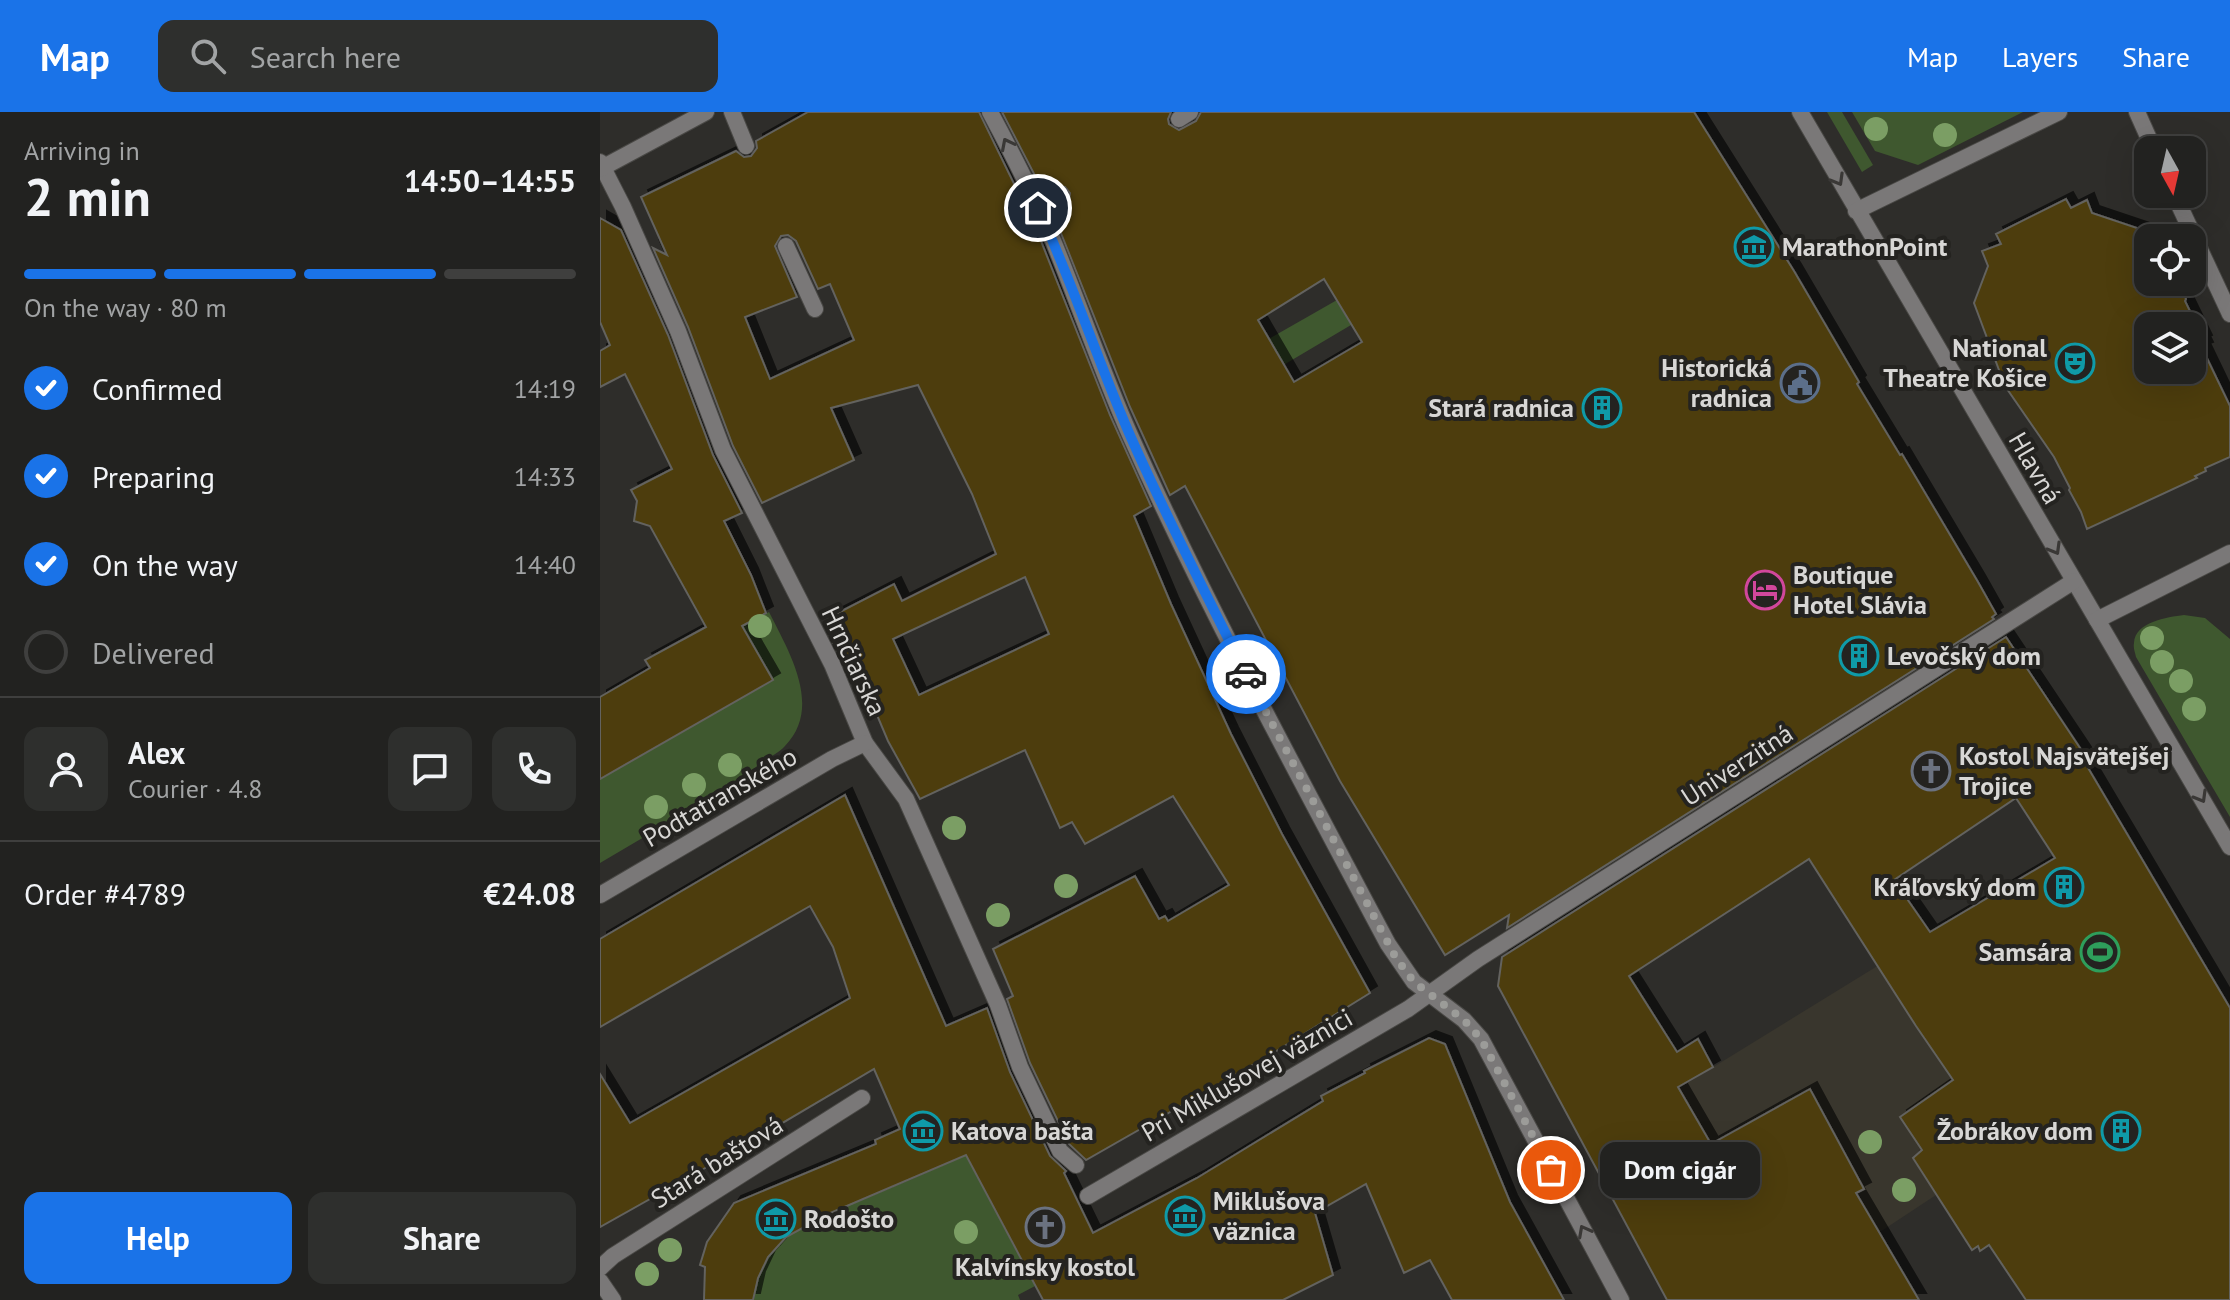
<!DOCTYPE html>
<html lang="en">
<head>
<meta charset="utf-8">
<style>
	:root { --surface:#222220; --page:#2e2f2d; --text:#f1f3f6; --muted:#a2a4a5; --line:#3f3f3e; --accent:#1a73e8 }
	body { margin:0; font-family:"PT Sans",sans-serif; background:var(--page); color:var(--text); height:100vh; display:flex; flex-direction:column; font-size:30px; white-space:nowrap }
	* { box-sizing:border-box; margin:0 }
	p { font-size:26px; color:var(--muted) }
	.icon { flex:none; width:44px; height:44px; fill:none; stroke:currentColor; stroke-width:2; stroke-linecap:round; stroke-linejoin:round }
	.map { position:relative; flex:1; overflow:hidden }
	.sheet { display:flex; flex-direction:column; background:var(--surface); width:600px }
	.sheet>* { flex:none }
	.needle { width:52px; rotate:172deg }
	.buttons { position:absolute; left:1534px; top:24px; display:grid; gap:16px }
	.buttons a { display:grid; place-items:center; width:72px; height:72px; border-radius:16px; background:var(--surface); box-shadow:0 8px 32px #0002,0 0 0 2px var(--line); font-size:40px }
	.pin { position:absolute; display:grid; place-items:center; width:68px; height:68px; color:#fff; margin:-34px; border:4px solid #fff; border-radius:50%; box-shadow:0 2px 8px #0007 }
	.courier { position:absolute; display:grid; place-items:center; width:80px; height:80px; margin:-40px; border:6px solid #1a73e8; border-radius:50%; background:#fff; color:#222; box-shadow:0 2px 10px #0007 }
	.bubble { position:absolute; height:56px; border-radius:16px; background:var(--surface); box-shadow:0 8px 32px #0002,0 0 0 2px var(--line); font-size:26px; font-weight:700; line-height:56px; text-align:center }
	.summary em { font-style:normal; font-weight:700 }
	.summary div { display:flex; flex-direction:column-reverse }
	.summary { display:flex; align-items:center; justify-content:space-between; height:136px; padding:0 24px }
	h1 { font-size:52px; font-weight:700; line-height:60px }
	.bar { display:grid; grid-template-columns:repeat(4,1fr); gap:12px 8px; align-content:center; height:96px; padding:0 24px }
	.bar i { height:10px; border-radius:6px; background:var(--line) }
	.bar .on { background:var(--accent) }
	.bar p { grid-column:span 4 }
	.line { display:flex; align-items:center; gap:20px; padding:0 24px; border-top:2px solid var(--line) }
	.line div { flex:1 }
	.round { display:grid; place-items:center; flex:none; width:84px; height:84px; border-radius:16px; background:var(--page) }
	ol { padding:0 24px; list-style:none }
	li { display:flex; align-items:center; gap:24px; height:88px }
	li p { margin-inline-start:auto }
	li .icon { padding:8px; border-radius:50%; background:var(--accent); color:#fff; stroke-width:4 }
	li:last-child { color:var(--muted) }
	li i { width:44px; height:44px; border:4px solid var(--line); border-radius:50% }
	.action { display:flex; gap:16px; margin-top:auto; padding:16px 24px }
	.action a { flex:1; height:92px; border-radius:16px; background:var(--accent); color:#fff; font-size:32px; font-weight:700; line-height:92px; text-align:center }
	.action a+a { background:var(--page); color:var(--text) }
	header { display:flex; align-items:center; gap:48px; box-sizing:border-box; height:112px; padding:0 40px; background:var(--accent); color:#fff }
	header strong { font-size:38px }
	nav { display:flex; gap:44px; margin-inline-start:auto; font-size:28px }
	.search { width:560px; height:72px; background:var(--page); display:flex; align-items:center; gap:20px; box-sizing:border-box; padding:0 28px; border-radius:16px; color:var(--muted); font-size:30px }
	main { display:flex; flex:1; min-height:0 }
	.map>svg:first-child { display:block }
	.built { fill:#39362d }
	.green { fill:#3f582f }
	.building { fill:#4d3e09; stroke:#63625e; stroke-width:2; fill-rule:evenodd; filter:url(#shadow) }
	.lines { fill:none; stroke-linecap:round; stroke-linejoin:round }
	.lane-casing { stroke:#494845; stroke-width:18 }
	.street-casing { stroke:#494845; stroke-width:18 }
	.lane { stroke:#7a7878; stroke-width:16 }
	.street { stroke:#7a7878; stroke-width:16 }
	.tree { fill:#7b9e64 }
	.oneway { stroke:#3a3836 }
	.done { stroke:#9c9c99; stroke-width:8; stroke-dasharray:0 14.4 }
	.route { stroke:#1a73e8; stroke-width:10 }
	.labels { text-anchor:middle; stroke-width:8; stroke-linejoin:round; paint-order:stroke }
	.poi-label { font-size:26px; font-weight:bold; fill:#d8d7d5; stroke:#242320; text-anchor:start }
	.street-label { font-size:26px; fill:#d8d7d5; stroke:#242320 }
</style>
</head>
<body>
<header>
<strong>Map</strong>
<div class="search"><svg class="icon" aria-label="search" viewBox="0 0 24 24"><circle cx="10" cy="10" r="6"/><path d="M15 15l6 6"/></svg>Search here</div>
<nav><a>Map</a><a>Layers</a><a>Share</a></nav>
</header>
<main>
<section class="sheet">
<div class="summary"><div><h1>2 min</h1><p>Arriving in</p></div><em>14:50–14:55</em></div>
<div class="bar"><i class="on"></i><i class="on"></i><i class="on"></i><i></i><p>On the way · 80 m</p></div>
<ol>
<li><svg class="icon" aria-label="check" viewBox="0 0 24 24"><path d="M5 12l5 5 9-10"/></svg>Confirmed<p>14:19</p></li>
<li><svg class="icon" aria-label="check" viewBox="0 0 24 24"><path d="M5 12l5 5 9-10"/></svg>Preparing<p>14:33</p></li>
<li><svg class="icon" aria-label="check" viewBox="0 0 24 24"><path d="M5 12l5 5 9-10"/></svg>On the way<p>14:40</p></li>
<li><i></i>Delivered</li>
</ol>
<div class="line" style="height:144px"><a class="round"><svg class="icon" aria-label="person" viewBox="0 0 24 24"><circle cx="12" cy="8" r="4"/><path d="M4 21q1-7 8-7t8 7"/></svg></a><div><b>Alex</b><p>Courier · 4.8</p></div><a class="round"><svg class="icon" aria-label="chat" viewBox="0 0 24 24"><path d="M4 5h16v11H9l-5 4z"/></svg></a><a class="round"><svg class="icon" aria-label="phone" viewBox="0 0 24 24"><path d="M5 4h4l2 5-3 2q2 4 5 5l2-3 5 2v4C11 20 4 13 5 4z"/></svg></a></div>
<div class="line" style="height:104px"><div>Order #4789</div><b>€24.08</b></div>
<div class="action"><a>Help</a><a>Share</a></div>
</section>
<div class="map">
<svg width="1630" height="1188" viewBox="0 0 1630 1188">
	<defs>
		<filter id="shadow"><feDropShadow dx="7" dy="-7" stdDeviation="0" flood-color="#0009"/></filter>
	</defs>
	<rect width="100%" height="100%" fill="#2e2d2a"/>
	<!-- built -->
	<polygon class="built" points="1279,853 1353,968 1300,1005 1322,1038 1313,1046 1336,1083 1177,1188 1067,1188 985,1034"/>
	<!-- green -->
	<g class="green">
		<polygon points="1227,0 1242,0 1273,53 1262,60"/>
		<polygon points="1252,0 1423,0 1318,53 1275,39"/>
		<polygon points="737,188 751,213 614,294 599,267"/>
		<path d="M169 500C189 540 223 595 185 634 175 645 157 649 151 662L0 751V667L172 568 142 514Z"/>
		<path d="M1584 503 1605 506 1630 527V705L1536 545C1535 540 1533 536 1534 531 1535 510 1567 505 1584 503Z"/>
		<path d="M369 1042 390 1089 435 1174 418 1183 420 1188H154C156 1165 166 1144 183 1128 202 1110 231 1101 255 1091 293 1075 331 1059 369 1042Z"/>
	</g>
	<!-- building -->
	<g class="building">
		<path d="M208 0H379L437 119 510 303 551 394 534 404 571 492 631 622 682 722 770 881 670 943 486 1048 469 1032 430 951 407 887 413 884 393 837 535 764 559 807 565 804 568 809 629 773 573 684 485 732 472 710 460 716 425 638 320 687 288 629 253 546 243 551 231 526 241 521 232 504 294 472 302 489 396 442 372 382 318 273 231 296 254 348 162 391 133 334 88 215 53 136 67 143 41 85 136 39 144 45 151 44 157 36 156 29ZM188 123 196 129 218 177 230 172 254 228 170 267 145 205 197 185 175 134 181 124ZM425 465 449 522 319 583 293 527Z"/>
		<path d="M402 0H571L568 7 569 12 579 18 596 9 601 0H1094L1194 159 1259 270 1257 272 1300 343 1302 342 1378 470 1396 502 1392 505 1394 507 907 816 909 803 845 843 740 669 585 374 570 383 530 295 453 101 469 92 470 81 465 75 460 74 444 81ZM724 167 762 230 694 270 658 208Z"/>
		<path d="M1466 87 1471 96 1487 88 1492 101 1543 118 1548 127V170L1579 172 1586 187 1585 189 1605 230 1603 231 1606 237 1603 238 1630 294V345L1605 356 1606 359 1595 364 1597 366 1487 417 1481 400 1469 378 1470 376 1454 345 1405 274 1374 191 1388 154 1382 139 1401 132 1396 122ZM1548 214H1592V258H1548Z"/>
		<polygon points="0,106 21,118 68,223 113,343 142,401 124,409 151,463 166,501 142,514 173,568 0,667 0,585 50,556 45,548 106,515 50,414 34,409 37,389 31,378 72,357 25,262 0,275 0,239 10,233 0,210"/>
		<path d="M1406 525 1484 642 1481 644 1630 896V1188H1426L1389 1133 1380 1139 1378 1134 1372 1138 1313 1046 1322 1038 1300 1005 1353 968 1316 914 1209 747 1029 864 1077 940 1098 927 1113 955 1078 975 1111 1032 1210 977 1264 1077 1256 1081 1319 1188H1067L898 874 902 845ZM1416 686 1455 746 1330 820 1294 768Z"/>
		<polygon points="245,683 346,914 387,896 410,960 450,1044 466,1059 464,1061 493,1121 597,1066 723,989 721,984 765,961 764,959 829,926 845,932 910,1090 964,1188 852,1188 830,1148 804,1161 766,1072 715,1101 733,1163 683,1188 443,1188 366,1043 228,1102 186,1125 168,1145 158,1166 153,1188 104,1188 105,1155 100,1153 107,1130 134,1091 276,1032 275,1028 300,1017 274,957 123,1046 0,1115 0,962 30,1011 250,886 233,835 210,794 0,915 0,827"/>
	</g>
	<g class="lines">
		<!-- lane casing -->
		<g class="lane-casing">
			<g id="lane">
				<polyline points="132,0 146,34"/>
				<polyline points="579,7 590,0"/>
				<polyline points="438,96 460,85"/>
				<polyline points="186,134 215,197"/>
			</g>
		</g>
		<!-- street casing -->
		<g class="street-casing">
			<g id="street">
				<path d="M390 0C413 43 435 86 454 131 480 195 502 260 530 323 608 497 699 665 788 832L814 870 864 908 881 927 1021 1188"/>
				<polyline points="1200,0 1630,735"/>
				<polyline points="1537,0 1554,38"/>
				<polyline points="0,50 23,95 78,219 123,338 232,552 265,631 306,687 398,893 420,955 460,1039 476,1053"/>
				<polyline points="0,57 106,0"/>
				<polyline points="1574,82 1630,202"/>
				<polyline points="1256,99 1459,0"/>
				<polyline points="1497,508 1630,441"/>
				<polyline points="0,783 232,647 265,631"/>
				<polyline points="488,1084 808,897 878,847 1474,469"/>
				<polyline points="0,1156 13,1144 262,986"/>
				<polyline points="0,1169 13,1188"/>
			</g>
		</g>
		<!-- lane -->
		<use href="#lane" class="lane"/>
		<!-- street -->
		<use href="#street" class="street"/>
	</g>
	<!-- trees -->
	<g class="tree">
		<circle cx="1276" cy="17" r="12"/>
		<circle cx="1345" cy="23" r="12"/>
		<circle cx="160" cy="514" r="12"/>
		<circle cx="1552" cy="526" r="12"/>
		<circle cx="1562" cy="550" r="12"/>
		<circle cx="1581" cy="569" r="12"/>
		<circle cx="1594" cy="597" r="12"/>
		<circle cx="130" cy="653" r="12"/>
		<circle cx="94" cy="673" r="12"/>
		<circle cx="56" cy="695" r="12"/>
		<circle cx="354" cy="716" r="12"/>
		<circle cx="466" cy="774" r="12"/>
		<circle cx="398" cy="803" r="12"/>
		<circle cx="1270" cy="1030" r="12"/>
		<circle cx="1304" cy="1078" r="12"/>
		<circle cx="366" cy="1120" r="12"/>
		<circle cx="70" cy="1138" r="12"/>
		<circle cx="47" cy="1162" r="12"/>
	</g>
	<!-- one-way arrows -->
	<defs><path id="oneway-chevron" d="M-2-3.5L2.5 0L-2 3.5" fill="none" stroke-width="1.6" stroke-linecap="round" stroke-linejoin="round" transform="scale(2)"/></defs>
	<g class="oneway">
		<use href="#oneway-chevron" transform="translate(407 32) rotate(-117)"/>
		<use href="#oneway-chevron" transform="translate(1238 68) rotate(60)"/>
		<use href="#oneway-chevron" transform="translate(1455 437) rotate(60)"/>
		<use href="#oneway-chevron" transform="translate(1601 685) rotate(60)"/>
		<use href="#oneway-chevron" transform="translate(984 1119) rotate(-118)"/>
	</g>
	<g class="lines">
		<!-- done -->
		<polyline class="done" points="646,562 796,846 814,870 864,908 881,927 951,1058"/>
		<!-- route -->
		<path class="route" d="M438 96C472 169 497 247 529 321 565 403 606 482 646 562"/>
	</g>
	<!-- icons -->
	<defs>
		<g id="museum-ring" transform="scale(2)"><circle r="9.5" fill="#242320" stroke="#0f9aa8" stroke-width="1.5"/><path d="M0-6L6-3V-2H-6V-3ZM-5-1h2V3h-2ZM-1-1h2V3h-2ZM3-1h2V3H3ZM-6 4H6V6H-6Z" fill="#0f9aa8"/></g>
		<g id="theatre-ring" transform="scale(2)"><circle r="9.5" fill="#242320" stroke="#0f9aa8" stroke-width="1.5"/><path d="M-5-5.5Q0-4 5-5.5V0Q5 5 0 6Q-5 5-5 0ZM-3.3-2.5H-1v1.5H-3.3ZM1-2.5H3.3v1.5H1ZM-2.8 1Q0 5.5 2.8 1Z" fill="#0f9aa8"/></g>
		<g id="civic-ring" transform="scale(2)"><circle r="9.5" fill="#242320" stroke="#5c6f8a" stroke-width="1.5"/><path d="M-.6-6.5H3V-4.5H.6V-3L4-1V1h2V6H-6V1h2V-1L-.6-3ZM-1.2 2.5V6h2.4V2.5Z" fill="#5c6f8a"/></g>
		<g id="building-ring" transform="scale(2)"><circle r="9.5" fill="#242320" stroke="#0f9aa8" stroke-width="1.5"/><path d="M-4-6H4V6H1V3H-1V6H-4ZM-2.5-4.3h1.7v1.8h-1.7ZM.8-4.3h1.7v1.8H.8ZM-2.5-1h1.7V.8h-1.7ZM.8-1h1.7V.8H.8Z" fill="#0f9aa8"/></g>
		<g id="hotel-ring" transform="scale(2)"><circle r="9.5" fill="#242320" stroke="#d1479c" stroke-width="1.5"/><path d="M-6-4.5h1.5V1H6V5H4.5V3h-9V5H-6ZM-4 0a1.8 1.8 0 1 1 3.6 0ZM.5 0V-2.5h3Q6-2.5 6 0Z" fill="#d1479c"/></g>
		<g id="church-ring" transform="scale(2)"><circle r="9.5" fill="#242320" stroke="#6b7280" stroke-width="1.5"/><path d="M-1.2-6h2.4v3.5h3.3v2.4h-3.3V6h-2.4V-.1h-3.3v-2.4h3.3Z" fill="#6b7280"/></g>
		<g id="stadium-ring" transform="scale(2)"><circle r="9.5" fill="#242320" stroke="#2e9e5b" stroke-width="1.5"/><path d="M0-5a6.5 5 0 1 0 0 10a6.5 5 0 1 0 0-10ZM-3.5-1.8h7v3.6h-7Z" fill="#2e9e5b"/></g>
	</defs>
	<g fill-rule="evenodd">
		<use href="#museum-ring" x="1154" y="135"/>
		<use href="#theatre-ring" x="1475" y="251"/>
		<use href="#civic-ring" x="1200" y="271"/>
		<use href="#building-ring" x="1002" y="296"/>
		<use href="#hotel-ring" x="1165" y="478"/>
		<use href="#building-ring" x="1259" y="544"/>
		<use href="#church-ring" x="1331" y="659"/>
		<use href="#building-ring" x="1464" y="775"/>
		<use href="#stadium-ring" x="1500" y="840"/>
		<use href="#museum-ring" x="323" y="1019"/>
		<use href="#building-ring" x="1521" y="1019"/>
		<use href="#museum-ring" x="585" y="1104"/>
		<use href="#museum-ring" x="176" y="1107"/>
		<use href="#church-ring" x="445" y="1115"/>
	</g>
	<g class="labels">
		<!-- poi labels -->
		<g class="poi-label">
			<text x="1182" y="144">MarathonPoint</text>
			<text x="1447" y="245" text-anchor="end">National<tspan x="1447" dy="30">Theatre Košice</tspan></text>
			<text x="1172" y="265" text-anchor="end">Historická<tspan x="1172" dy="30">radnica</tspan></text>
			<text x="974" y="305" text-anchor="end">Stará radnica</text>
			<text x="1193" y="472">Boutique<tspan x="1193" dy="30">Hotel Slávia</tspan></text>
			<text x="1287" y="553">Levočský dom</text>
			<text x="1359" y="653">Kostol Najsvätejšej<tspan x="1359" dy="30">Trojice</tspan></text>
			<text x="1436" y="784" text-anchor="end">Kráľovský dom</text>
			<text x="1472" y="849" text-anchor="end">Samsára</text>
			<text x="351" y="1028">Katova bašta</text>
			<text x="1493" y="1028" text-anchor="end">Žobrákov dom</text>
			<text x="613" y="1098">Miklušova<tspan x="613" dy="30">väznica</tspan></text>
			<text x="204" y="1116">Rodošto</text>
			<text x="445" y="1164" text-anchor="middle">Kalvínsky kostol</text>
		</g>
		<!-- street labels -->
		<g class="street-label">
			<text transform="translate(1435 356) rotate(60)" y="9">Hlavná</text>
			<text transform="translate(254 549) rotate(65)" y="9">Hrnčiarska</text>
			<text transform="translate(1137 653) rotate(-33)" y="9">Univerzitná</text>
			<text transform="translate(120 685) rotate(-30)" y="9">Podtatranského</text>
			<text transform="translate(647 963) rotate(-30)" y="9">Pri Miklušovej väznici</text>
			<text transform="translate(117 1050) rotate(-32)" y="9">Stará baštová</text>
		</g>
	</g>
</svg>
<div class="buttons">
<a><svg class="needle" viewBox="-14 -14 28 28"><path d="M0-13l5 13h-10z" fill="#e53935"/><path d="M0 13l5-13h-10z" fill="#a2a4a5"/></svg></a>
<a><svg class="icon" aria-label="locate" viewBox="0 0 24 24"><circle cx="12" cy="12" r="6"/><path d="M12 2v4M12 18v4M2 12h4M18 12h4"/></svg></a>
<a><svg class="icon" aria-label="layers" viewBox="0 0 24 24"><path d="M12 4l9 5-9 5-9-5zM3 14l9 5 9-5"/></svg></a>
</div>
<div class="pin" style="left:951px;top:1058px;background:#ea580c"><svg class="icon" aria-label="bag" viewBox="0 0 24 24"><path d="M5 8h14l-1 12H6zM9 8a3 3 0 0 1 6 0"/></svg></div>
<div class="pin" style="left:438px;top:96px;background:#1f2937"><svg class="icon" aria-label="home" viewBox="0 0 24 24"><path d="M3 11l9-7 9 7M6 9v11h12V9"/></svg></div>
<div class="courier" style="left:646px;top:562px"><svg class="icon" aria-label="car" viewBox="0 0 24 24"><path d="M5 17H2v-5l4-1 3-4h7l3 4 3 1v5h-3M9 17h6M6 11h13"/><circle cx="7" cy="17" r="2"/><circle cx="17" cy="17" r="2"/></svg></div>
<div class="bubble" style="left:1000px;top:1030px;width:160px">Dom cigár</div>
</div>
</main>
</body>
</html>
